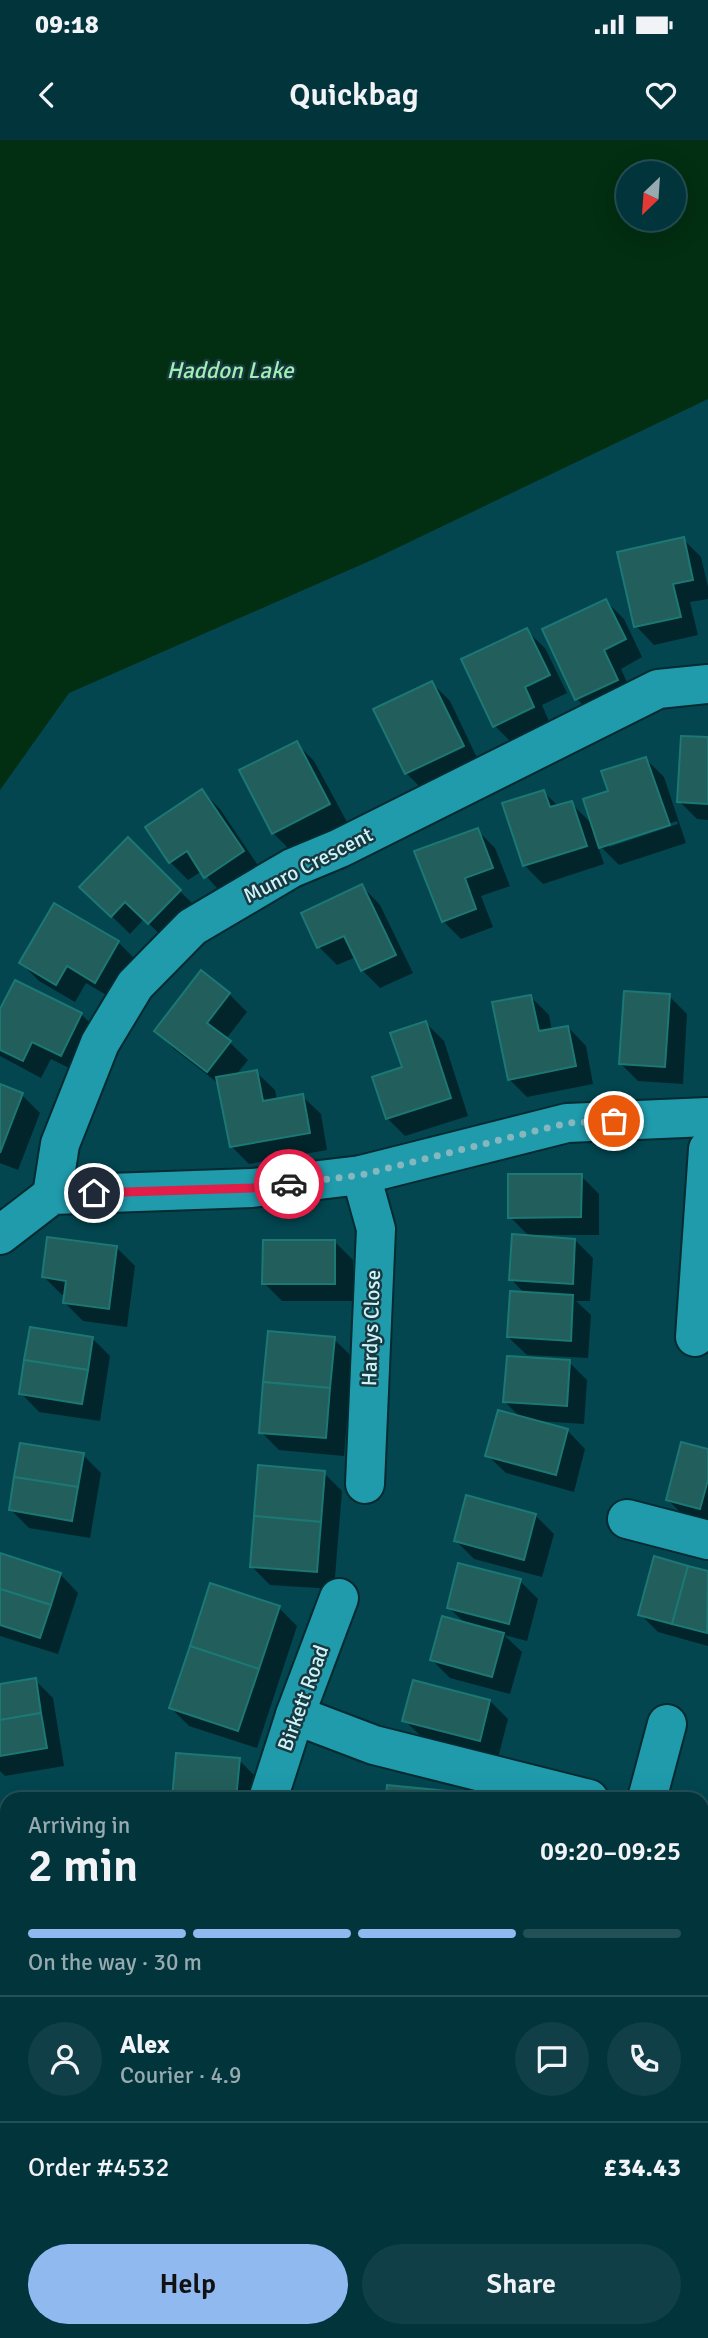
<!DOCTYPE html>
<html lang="en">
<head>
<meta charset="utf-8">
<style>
	:root { --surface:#02343c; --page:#103f47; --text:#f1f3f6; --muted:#96aaaf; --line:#234f56; --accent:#90b9f0 }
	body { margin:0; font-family:Signika,sans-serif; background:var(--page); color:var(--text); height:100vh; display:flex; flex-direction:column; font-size:26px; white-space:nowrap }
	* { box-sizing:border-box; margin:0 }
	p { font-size:23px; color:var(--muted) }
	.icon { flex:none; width:38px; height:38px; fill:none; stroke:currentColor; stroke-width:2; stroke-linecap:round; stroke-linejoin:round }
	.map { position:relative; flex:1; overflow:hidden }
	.side { position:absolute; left:0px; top:1652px; width:709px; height:546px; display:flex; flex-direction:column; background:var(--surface); border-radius:21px 21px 0 0; box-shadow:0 7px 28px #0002,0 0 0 2px var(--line) }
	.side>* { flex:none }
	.needle { width:46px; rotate:205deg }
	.controls { position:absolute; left:616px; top:21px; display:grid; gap:14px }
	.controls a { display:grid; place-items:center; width:70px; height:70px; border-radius:50%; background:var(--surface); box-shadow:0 7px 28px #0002,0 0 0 2px var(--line); font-size:35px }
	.pin { position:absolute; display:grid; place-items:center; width:60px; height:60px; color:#fff; margin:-30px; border:4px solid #fff; border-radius:50%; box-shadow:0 2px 7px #0007 }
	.courier { position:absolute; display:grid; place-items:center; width:70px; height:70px; margin:-35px; border:5px solid #e11d48; border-radius:50%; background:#fff; color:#222; box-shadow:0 2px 9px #0007 }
	.headline em { font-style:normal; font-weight:600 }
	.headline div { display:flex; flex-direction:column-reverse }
	.headline { display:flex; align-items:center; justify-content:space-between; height:119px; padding:0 28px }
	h1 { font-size:46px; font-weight:600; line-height:52px }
	.bar { display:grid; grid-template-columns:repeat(4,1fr); gap:10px 7px; align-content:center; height:84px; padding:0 28px }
	.bar i { height:9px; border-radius:5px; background:var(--line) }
	.bar .active { background:var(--accent) }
	.bar p { grid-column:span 4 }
	.line { display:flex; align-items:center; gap:18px; padding:0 28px; border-top:2px solid var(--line) }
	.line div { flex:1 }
	.round { display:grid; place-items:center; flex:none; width:74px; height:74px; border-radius:37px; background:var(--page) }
	.button { display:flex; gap:14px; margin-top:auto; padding:14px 28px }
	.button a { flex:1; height:80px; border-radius:42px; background:var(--accent); color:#111; font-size:28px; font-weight:600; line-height:80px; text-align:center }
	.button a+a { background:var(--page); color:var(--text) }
	.status { display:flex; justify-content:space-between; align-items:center; height:49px; padding:0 35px; background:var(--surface); direction:ltr }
	.status svg { height:19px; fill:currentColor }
	header { display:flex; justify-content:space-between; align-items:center; height:91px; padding:0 28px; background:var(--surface); font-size:32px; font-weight:600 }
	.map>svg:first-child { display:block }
	.water { fill:#022e11; fill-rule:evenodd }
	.shadow { fill:#0007; fill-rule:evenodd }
	.building { fill:#225e5b; stroke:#1b7874; stroke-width:2 }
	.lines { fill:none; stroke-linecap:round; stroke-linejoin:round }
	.minor-casing { stroke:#052a30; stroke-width:42 }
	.minor { stroke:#209bac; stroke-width:38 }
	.done { stroke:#86b7bf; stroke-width:7; stroke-dasharray:0 12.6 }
	.route { stroke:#e11d48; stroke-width:9 }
	.labels { text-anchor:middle; stroke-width:5; stroke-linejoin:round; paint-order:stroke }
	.street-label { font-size:21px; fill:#cdf4fb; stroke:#17393f }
	.water-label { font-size:23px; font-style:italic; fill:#a0f0b1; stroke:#17393f }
</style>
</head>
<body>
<div class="status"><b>09:18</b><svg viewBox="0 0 49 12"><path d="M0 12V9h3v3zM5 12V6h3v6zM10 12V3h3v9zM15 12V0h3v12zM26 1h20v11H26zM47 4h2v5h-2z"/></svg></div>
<header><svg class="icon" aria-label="back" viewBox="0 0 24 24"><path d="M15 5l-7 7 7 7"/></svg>Quickbag<svg class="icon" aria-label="heart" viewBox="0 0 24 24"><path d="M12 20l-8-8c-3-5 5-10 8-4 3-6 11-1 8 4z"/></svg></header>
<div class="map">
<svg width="708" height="2198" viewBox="0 0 708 2198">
	<rect width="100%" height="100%" fill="#034650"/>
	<!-- water -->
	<path class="water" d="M0 0H708V259L374 419 69 553 0 650ZM628 33H674V79H628Z"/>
	<!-- shadow -->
	<g class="shadow">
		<polygon points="683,399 701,417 708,447 708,459 690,462 698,495 654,505 636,486"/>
		<polygon points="606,461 624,479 642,517 621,529 634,558 595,577 577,559"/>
		<polygon points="526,490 545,508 567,553 542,565 551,586 513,604 495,586"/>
		<polygon points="432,543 450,561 480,624 424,651 406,633"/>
		<polygon points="708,599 708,680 697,679 679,661"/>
		<polygon points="296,603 314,621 347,682 291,711 273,693"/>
		<path d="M646 619 664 637 686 703 619 725 597 703 604 724 543 744 524 725 544 652 559 667 571 663 593 685 610 652ZM677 681 678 684 609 707V703Z"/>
		<polygon points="202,651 220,669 261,730 223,755 202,731 188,740 170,722"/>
		<polygon points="477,690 495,708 510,746 481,756 493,787 461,799 443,781"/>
		<polygon points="128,700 198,769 167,801 144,779 130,794 82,747"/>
		<polygon points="362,746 380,765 413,833 380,848 362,830 356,817 337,825 319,807 303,774"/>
		<polygon points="118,802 136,820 113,859 86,843 75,862 39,841 21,823"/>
		<polygon points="229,854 247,872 226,899 248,920 236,935 256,932 275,950 277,960 302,956 321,974 327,1010 249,1024 231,1006 219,944 174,909 156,891"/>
		<polygon points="669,856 687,874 683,944 638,941 620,923"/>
		<polygon points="531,857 549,875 552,891 568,887 586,906 593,944 527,957 509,939"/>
		<polygon points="0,873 81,874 99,892 79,933 51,919 41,938 0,916"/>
		<polygon points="426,883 444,901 468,976 405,996 387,978"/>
		<polygon points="0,946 22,955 40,973 18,1030 0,1023"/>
		<polygon points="581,1036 599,1054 599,1095 540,1095 540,1098 575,1100 593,1118 590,1161 576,1161 591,1175 588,1218 527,1215 508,1197 525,1154 511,1139 530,1097 510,1077"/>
		<polygon points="335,1102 353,1120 353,1161 282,1161 264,1143"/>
		<polygon points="117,1108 135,1126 127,1187 83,1181 65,1163 66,1155 62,1155 44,1137"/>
		<polygon points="92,1198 110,1216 100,1281 39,1272 21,1253"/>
		<polygon points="334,1199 352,1217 344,1316 279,1310 261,1292"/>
		<polygon points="569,1222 587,1240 584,1284 537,1281 567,1290 585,1309 574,1352 506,1333 487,1315 522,1279 505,1262"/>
		<polygon points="708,1311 708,1384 686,1378 668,1360"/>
		<polygon points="83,1315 101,1333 90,1398 29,1388 11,1370"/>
		<polygon points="324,1333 342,1351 334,1449 270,1445 251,1426"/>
		<polygon points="467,1358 536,1376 554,1394 542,1437 474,1419 456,1401"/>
		<polygon points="655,1419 708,1433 708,1506 658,1492 640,1474"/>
		<polygon points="0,1420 60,1434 78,1453 58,1514 0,1496"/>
		<polygon points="520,1441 538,1459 527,1501 504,1495 522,1512 510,1554 450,1538 432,1520 466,1484 448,1467"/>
		<polygon points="279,1468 297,1486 257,1608 189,1586 171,1568"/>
		<polygon points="35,1540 53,1558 64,1626 5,1636 0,1631 0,1545"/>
		<polygon points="490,1561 508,1579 498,1618 423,1598 404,1580"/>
		<polygon points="239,1620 257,1638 256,1659 174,1659"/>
		<polygon points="0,1675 7,1677 7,1754 0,1752"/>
		<polygon points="0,1795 7,1797 7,1873 0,1872"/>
		<polygon points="0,1891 7,1898 7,1966 0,1968"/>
		<polygon points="702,2037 708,2037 708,2092 702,2086"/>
	</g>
	<!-- building -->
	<g class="building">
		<polygon points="684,397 693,440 673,444 681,477 634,487 617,412"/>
		<polygon points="606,459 626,499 604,510 618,540 575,560 542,489"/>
		<polygon points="527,488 550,535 525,547 534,567 493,587 461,519"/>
		<polygon points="432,541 464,606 405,634 373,569"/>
		<polygon points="681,596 708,597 708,664 677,662"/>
		<polygon points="297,601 330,664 272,694 239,630"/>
		<polygon points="646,617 670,685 599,708 583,659 608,651 601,631"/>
		<polygon points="202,649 244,711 204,738 187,711 169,723 145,687"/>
		<polygon points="544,650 550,667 572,661 587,706 523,726 502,663"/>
		<polygon points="478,688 493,728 465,738 476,769 442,782 414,711"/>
		<polygon points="128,697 181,750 148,784 125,762 111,777 79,747"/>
		<polygon points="362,744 396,815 361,831 344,796 317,808 301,773"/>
		<polygon points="54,763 119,801 95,843 67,826 56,845 19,823"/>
		<polygon points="201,830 230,853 207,883 231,901 207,932 154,891"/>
		<polygon points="15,840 82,873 61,916 32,902 23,921 0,910 0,869"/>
		<polygon points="624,851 670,854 665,927 619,924"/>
		<polygon points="531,855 539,891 568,886 576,926 508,940 492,862"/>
		<polygon points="426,881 451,958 386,979 372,937 402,927 390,893"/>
		<polygon points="257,930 263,961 303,954 310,993 230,1007 216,937"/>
		<polygon points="0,944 23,953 0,1013"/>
		<polygon points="508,1034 582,1034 581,1077 508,1078"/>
		<polygon points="512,1094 575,1099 573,1144 509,1140"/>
		<polygon points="47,1097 117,1106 109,1169 63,1163 66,1141 42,1137"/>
		<polygon points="263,1100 335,1100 335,1144 262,1144"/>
		<polygon points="510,1151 573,1155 571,1201 507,1197"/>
		<polygon points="30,1187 93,1197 88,1230 24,1220"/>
		<polygon points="268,1191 335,1197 330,1248 263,1242"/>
		<polygon points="507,1216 570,1220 567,1266 503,1262"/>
		<polygon points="24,1220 88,1230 82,1264 19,1254"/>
		<polygon points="263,1242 330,1248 326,1298 259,1293"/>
		<polygon points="498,1270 568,1289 556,1335 485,1316"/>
		<polygon points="681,1302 708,1309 708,1340 700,1369 666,1360"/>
		<polygon points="20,1303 84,1313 78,1347 14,1337"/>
		<polygon points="258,1325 325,1331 321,1382 254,1376"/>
		<polygon points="14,1337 78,1347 72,1381 9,1370"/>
		<polygon points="466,1355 536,1374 524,1420 454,1401"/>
		<polygon points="254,1376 321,1382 317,1432 250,1427"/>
		<polygon points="0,1413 61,1433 51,1465 0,1449"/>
		<polygon points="654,1416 688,1426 672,1484 638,1475"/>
		<polygon points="458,1423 521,1439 509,1484 447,1468"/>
		<polygon points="688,1426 708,1431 707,1493 672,1484"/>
		<polygon points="210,1443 280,1466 259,1529 190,1506"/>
		<polygon points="0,1449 51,1465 40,1498 0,1485"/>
		<polygon points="442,1476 504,1493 492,1537 430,1520"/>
		<polygon points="190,1506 259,1529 238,1591 169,1568"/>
		<polygon points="36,1538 41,1573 0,1580 0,1544"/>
		<polygon points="413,1540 490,1560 480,1601 402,1581"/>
		<polygon points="41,1573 47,1608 0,1616 0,1580"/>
		<polygon points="176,1613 240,1618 236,1659 172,1659"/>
		<polygon points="387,1645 467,1653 466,1659 386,1659"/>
		<polygon points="0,1674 7,1676 7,1709 0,1707"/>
		<polygon points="0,1707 7,1709 7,1742 0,1740"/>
		<polygon points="0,1793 7,1795 1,1827 0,1827"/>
		<rect x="702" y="2036" width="6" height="49"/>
	</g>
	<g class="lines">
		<!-- minor casing -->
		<g class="minor-casing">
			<g id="minor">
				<polyline points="361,1035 376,1089 365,1344"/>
				<polyline points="52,1055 60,1004 100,903 135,845 192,787 292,728 340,708 658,549 708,544"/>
				<polyline points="0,1095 52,1055 252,1048 361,1035 567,983 708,977"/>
				<polyline points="695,1197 708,1009"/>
				<polyline points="627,1379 708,1400"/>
				<polyline points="295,1575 374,1605 589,1659"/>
				<polyline points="268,1659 295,1575 339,1458"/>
				<polyline points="647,1659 667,1584"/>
				<polyline points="702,1983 708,1983"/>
				<polyline points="0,1996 7,1993"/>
			</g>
		</g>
		<!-- minor -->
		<use href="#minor" class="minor"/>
	</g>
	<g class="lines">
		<!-- done -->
		<polyline class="done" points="289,1044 361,1035 567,983 614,981"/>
		<!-- route -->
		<polyline class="route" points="94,1053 252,1048 289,1044"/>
	</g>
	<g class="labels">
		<!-- street labels -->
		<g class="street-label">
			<text transform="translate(308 725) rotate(-27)" y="7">Munro Crescent</text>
			<text transform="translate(371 1188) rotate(-88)" y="7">Hardys Close</text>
			<text transform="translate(303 1558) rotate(-70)" y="7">Birkett Road</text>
		</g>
		<!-- water labels -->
		<g class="water-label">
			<text x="230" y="238">Haddon Lake</text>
		</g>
	</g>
</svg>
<div class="controls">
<a><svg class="needle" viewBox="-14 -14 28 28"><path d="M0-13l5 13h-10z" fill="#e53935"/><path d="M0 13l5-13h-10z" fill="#96aaaf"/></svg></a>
</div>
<div class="pin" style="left:614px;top:981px;background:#ea580c"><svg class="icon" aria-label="bag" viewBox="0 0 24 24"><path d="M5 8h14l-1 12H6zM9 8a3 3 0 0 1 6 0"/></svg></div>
<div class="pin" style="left:94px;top:1053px;background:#1f2937"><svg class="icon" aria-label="home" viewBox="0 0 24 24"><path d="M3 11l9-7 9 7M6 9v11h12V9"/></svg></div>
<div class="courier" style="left:289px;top:1044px"><svg class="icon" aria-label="car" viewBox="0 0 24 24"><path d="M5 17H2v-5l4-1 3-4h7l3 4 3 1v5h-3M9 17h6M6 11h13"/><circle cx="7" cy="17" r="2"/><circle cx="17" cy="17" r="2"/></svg></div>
<section class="side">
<div class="headline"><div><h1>2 min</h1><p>Arriving in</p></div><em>09:20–09:25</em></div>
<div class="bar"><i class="active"></i><i class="active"></i><i class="active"></i><i></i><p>On the way · 30 m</p></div>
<div class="line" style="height:126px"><a class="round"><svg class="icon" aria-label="person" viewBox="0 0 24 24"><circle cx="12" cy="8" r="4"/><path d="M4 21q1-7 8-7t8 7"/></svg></a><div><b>Alex</b><p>Courier · 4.9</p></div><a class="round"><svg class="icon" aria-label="chat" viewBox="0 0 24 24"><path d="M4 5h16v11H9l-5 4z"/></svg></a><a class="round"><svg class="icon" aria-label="phone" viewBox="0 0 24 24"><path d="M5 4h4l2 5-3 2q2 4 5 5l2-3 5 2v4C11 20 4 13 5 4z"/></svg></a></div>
<div class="line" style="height:91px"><div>Order #4532</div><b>£34.43</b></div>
<div class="button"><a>Help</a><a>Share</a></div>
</section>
</div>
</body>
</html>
